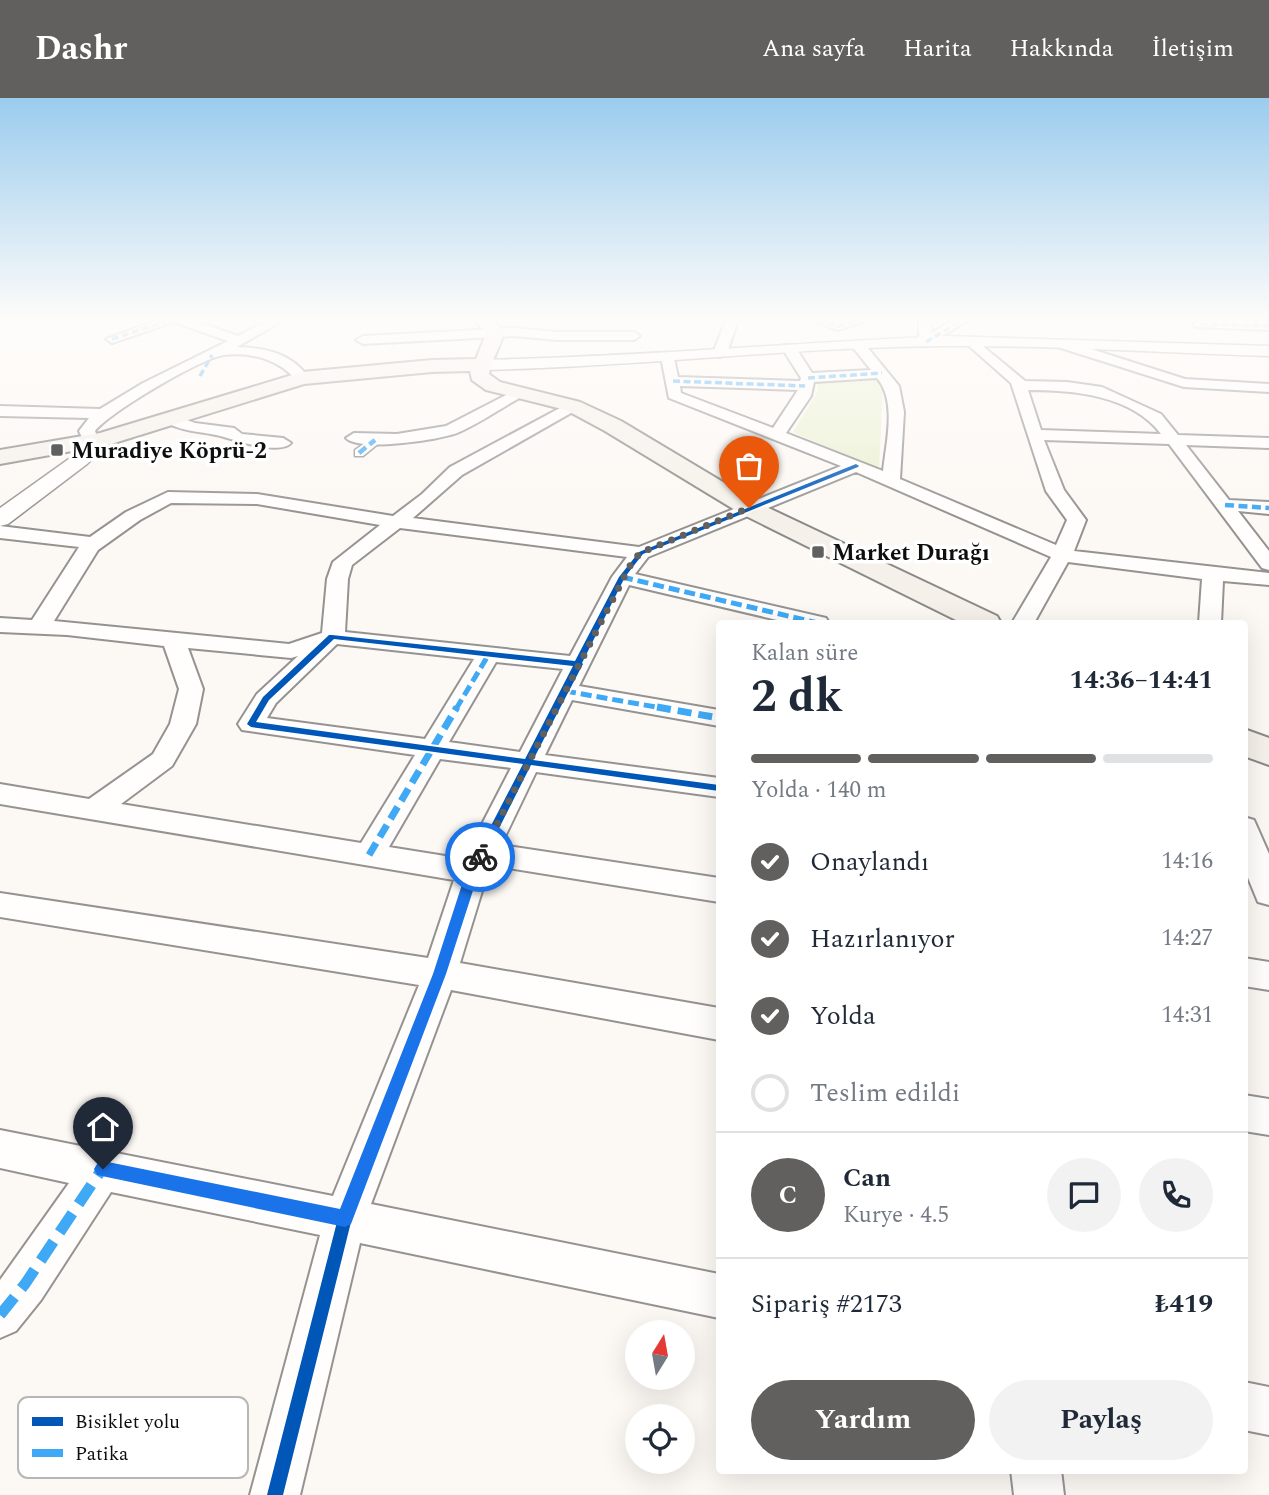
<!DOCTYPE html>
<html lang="tr">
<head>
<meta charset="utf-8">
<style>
	:root { --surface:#fff; --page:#f2f2f3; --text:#1f2937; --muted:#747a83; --line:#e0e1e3; --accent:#61605e }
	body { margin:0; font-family:Spectral,serif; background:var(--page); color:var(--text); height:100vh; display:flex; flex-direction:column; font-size:26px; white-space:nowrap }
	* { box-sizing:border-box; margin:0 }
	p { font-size:23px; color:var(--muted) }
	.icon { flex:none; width:38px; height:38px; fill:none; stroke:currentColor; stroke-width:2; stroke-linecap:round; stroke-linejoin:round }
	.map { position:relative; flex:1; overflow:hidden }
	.side { position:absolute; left:716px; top:522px; width:532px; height:854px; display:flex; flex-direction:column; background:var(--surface); border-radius:7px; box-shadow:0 7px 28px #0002 }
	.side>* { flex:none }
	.needle { width:46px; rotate:11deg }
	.tools { position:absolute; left:625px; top:1222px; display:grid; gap:14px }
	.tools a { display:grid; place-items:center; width:70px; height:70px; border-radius:50%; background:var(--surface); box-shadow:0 7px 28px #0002; font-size:35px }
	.pin { position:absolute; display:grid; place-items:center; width:60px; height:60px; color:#fff; margin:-72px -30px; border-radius:50% 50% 50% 0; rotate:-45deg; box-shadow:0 0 7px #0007 }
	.pin .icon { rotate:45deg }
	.courier { position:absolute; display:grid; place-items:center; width:70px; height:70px; margin:-35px; border:5px solid #1a73e8; border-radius:50%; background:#fff; color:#222; box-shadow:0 2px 9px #0007 }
	.overview em { font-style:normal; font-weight:700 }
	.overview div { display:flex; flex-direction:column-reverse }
	.overview { display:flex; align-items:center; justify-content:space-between; height:119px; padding:0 35px }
	h1 { font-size:46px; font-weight:700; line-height:52px }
	.bar { display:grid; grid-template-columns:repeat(4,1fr); gap:10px 7px; align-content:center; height:84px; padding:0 35px }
	.bar i { height:9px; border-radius:5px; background:var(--line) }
	.bar .on { background:var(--accent) }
	.bar p { grid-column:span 4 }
	.line { display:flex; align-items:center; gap:18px; padding:0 35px; border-top:2px solid var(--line) }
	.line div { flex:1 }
	.round { display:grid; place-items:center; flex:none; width:74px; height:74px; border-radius:37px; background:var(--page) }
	ol { padding:0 35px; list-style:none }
	li { display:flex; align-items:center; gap:21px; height:77px }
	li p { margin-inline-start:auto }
	li .icon { padding:7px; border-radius:50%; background:var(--accent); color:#fff; stroke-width:4 }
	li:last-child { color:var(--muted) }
	li i { width:38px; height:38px; border:4px solid var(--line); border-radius:50% }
	.cta { display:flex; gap:14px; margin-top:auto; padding:14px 35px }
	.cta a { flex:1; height:80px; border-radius:42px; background:var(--accent); color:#fff; font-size:28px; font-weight:700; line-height:80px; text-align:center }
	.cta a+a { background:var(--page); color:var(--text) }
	header { display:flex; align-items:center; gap:42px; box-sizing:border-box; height:98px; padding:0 35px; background:var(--accent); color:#fff }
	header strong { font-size:33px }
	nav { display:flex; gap:38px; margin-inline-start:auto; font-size:24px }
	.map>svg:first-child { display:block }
	.green { fill:#eaf1d2 }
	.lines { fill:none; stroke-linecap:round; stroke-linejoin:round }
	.pedestrian-casing { stroke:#959392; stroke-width:3 }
	.minor-casing { stroke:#959392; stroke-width:4 }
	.tertiary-casing { stroke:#959392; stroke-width:3 }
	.secondary-casing { stroke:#8c8a88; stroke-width:4 }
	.pedestrian { fill:#fffefd; fill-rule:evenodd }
	.minor { fill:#fffefd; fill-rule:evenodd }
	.tertiary { fill:#fffefd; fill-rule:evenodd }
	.secondary { fill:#f5f1ea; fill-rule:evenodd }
	.quiet-far4 { stroke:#3fa9f5; stroke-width:3.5; stroke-dasharray:7 3.5; stroke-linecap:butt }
	.quiet-far3 { stroke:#3fa9f5; stroke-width:4.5; stroke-dasharray:9 4.5; stroke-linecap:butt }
	.quiet-far2 { stroke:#3fa9f5; stroke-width:5; stroke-dasharray:11 5; stroke-linecap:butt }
	.quiet-far1 { stroke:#3fa9f5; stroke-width:7; stroke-dasharray:14 7; stroke-linecap:butt }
	.quiet { stroke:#3fa9f5; stroke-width:11; stroke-dasharray:23 11; stroke-linecap:butt }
	.cycleway-casing { stroke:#fff; stroke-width:4 }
	.cycleway { fill:#0057b8; fill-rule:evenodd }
	.route { fill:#1a73e8 }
	.done { stroke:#61605e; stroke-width:7; stroke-dasharray:0 12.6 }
	.poi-dot { fill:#61605e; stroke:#fff; stroke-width:2.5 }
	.labels { text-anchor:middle; stroke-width:7; stroke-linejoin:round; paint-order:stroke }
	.far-poi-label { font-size:23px; font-weight:bold; fill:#0e0e0e; stroke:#fff; text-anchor:start }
	.key { fill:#fff; stroke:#b7b7b7; stroke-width:2 }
	.key-label { font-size:19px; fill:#0e0e0e }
</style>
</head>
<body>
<header>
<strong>Dashr</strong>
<nav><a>Ana sayfa</a><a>Harita</a><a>Hakkında</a><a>İletişim</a></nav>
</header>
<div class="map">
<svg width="1269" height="1397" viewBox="0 0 1269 1397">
	<rect width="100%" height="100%" fill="#fcf8f4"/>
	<!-- green -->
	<polygon class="green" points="874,280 883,289 879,372 793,334 818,293 817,282"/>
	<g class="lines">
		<!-- pedestrian casing -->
		<g class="pedestrian-casing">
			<polygon id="pedestrian" points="375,338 379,339 379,345 363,358 355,358 355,352"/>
		</g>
		<!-- minor casing -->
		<g class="minor-casing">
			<g id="minor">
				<path d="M157 222H192L238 238 268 222H284L237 249C266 250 291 255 309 280L307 283H297C279 261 252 254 224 257 201 260 110 314 95 333L99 343 91 348 85 346 79 333 89 320 0 318V308L100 311 143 285 228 243 174 224 112 245 106 241Z"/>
				<polygon points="726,222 738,222 727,255 720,259 713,255"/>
				<polygon points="811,222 870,222 838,232"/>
				<polygon points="919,222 931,222 932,235 953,222 968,222 926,248 919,244"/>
				<polygon points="1200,222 1269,224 1269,232 1196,229 1194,226"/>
				<polygon points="514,230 557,234 634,234 640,238 634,242 557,242 514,238 363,246 356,242 363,238"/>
				<path d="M973 240 1025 283 1067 284 1102 289 1161 316 1178 337 1269 340V350L1186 347 1229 402 1269 404V416L1238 413 1269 453V472L1262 470 1169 346 1044 342 1064 392 1086 422 1074 453 1269 475V487L1223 483 1221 525H1199L1202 481 1068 464 1034 525H1012L1051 459 856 374 648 459 635 476 826 520 829 525H790L629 487 579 588 719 612V628L572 602 545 657 719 680V699L536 674 501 747 719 780V804L490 767 460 865 719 910V942L451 892 371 1106 719 1176V1220L360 1145 300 1397H250L320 1137 111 1094 41 1202 16 1233 0 1240V1182L69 1085 0 1070V1032L333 1098 419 887 0 819V795L428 860 454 782 0 706V686L89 701 153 656 170 626 179 591 164 548 67 537 0 534V520L32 522 79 449 0 440V428L90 439 126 414 168 394 257 396 393 418 422 396 450 369 573 303 581 308 578 311 462 377 413 420 639 449 841 368 669 300 661 259 663 256H673L678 279 800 283 801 280 782 250 784 247H794L812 275 871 272 851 247 858 243 863 244 899 288 904 314 900 381 1056 447 1067 422 1046 393 1011 285 968 247 966 244ZM877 280C897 303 886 345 883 373L786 335 811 298 814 284ZM680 288 798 292 773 330 681 295ZM1028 292C1073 292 1132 297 1161 336L1041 332ZM171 405 257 406 380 427 333 464 327 481 322 535 289 546 54 523 98 452 140 422ZM400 430 627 459 612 479 570 558 345 534 348 481 352 467ZM337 546 474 561 425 641 267 620 276 605ZM188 550 291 560 298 558 257 596 238 626 242 632 415 657 361 745 121 706 172 668 196 626 203 591ZM496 564 563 571 520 654 449 644ZM440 661 511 670 464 761 389 749Z"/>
				<polygon points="1066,243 1185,281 1269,286 1269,294 1184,289 1061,250 1059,247"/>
				<path d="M518 291 523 292 525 295 523 298C501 310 480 325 457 335 439 342 359 354 346 340L354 335 397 336 446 328Z"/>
				<path d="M171 316 195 325 234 330 242 336 283 340 291 345C280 357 237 343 224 339 204 333 185 335 165 324L163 321Z"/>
				<polygon points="1244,719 1254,722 1269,756 1269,807 1258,804 1244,770"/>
				<polygon points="1244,860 1269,864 1269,892 1244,888"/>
				<polygon points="1244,997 1269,1001 1269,1037 1244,1033"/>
				<polygon points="1244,1284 1269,1289 1269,1337 1244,1332"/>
				<polygon points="1011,1372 1061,1372 1064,1397 1014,1397"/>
			</g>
		</g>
		<!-- tertiary casing -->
		<g class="tertiary-casing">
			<g id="tertiary">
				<path d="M946 238 1269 248V258C1162 255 1054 247 946 248 791 249 636 269 481 272L472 267 481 262C636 259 791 245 946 238Z"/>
				<polygon points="103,335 110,337 113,341 87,366 8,426 0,428 0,410 73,358 96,337"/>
			</g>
		</g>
		<!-- secondary casing -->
		<g class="secondary-casing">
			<g id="secondary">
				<path d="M475 222H493L504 235C500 249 491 263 489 276L500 284 580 304 621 323 758 405 997 518 1001 525H962L740 415 605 333 566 312 486 292 472 282 470 273 432 274 304 286 111 346 0 366V352L100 335 302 274 432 262 476 261 486 236Z"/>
				<polygon points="1244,631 1269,640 1269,667 1244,658"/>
			</g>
		</g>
		<!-- pedestrian -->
		<use href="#pedestrian" class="pedestrian"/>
		<!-- minor -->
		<use href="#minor" class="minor"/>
		<!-- tertiary -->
		<use href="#tertiary" class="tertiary"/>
		<!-- secondary -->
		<use href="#secondary" class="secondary"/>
		<!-- quiet-far4 -->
		<g class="quiet-far4">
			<polyline points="817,222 838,228 864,222"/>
			<polyline points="1200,226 1269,228"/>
			<polyline points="112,241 170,222"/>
			<polyline points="926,244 962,222"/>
			<polyline points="200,278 212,257"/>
			<polyline points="808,280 882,275"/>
			<polyline points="673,283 805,288"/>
		</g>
		<!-- quiet-far3 -->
		<g class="quiet-far3">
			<polyline points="359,355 375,342"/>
			<polyline points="1225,407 1269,410"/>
		</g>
		<!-- quiet-far2 -->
		<g class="quiet-far2">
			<polyline points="622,479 818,525"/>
			<polyline points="565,593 667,611"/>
			<polyline points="456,611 489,556"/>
		</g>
		<!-- quiet-far1 -->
		<g class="quiet-far1">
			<polyline points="657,609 719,620"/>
			<polyline points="369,757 457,609"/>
		</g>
		<!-- quiet -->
		<polyline class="quiet" points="0,1217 25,1186 102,1071"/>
		<!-- cycleway casing -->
		<g class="cycleway-casing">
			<path id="cycleway" d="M856 366 859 368 858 369 643 456 625 479 582 565 583 566 533 662 719 687V693L531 667 477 774 445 876 352 1120 283 1397H267L338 1120 435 876 467 774 523 666 251 629 247 626 263 599 329 537H332L575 563 619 479 639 454ZM334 541 573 568 525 661 256 624 269 602Z"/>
		</g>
		<!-- cycleway -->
		<use href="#cycleway" class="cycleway"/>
	</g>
	<!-- sky -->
	<linearGradient id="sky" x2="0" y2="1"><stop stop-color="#9bccee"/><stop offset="0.53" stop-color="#fefcfa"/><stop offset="1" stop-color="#fefcfa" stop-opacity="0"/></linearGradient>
	<rect width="1269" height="418" fill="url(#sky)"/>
	<!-- route -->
	<polygon class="route" points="480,754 486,759 479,774 446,876 351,1126 345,1129 97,1077 94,1071 97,1066 103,1063 340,1111 433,876 466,774 476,755"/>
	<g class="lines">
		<!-- done -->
		<polyline class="done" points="480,759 631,466 640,455 749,410"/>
	</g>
	<!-- markers -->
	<g class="poi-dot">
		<rect x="50" y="345" width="14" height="14" rx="3.5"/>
		<rect x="811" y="447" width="14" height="14" rx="3.5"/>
	</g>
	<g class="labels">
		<!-- far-poi labels -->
		<g class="far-poi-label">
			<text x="71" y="360">Muradiye Köprü-2</text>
			<text x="832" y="462">Market Durağı</text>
		</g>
	</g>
	<!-- legend -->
	<rect x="18" y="1299" width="230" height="81" rx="10" class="key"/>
	<rect x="32" y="1319" width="31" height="9" fill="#0057b8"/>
	<rect x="32" y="1351" width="31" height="8" fill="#3fa9f5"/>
	<g class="key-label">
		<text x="75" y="1330">Bisiklet yolu</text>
		<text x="75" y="1362">Patika</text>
	</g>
</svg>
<div class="tools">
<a><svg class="needle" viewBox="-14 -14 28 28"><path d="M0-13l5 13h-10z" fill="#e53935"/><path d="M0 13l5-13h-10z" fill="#747a83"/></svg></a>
<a><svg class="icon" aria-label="locate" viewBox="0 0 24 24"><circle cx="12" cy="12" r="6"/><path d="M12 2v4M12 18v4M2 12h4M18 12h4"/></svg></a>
</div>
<div class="pin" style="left:749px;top:410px;background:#ea580c"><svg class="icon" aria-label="bag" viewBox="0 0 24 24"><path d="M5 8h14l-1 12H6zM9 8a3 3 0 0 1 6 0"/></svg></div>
<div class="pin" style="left:103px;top:1071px;background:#1f2937"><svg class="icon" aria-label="home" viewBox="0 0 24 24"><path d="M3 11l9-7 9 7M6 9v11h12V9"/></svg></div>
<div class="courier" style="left:480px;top:759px"><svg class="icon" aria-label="bike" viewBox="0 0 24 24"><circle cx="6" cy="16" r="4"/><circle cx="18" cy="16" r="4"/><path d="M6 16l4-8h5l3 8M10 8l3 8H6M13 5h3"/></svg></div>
<section class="side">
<div class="overview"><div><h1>2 dk</h1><p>Kalan süre</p></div><em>14:36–14:41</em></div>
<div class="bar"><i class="on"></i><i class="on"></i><i class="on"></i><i></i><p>Yolda · 140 m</p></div>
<ol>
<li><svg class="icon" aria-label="check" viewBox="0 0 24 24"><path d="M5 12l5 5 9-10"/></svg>Onaylandı<p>14:16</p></li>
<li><svg class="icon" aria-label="check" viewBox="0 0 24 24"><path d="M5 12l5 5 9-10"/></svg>Hazırlanıyor<p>14:27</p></li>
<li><svg class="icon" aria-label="check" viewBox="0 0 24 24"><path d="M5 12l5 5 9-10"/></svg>Yolda<p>14:31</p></li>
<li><i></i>Teslim edildi</li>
</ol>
<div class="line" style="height:126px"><b class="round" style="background:var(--accent);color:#fff">C</b><div><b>Can</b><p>Kurye · 4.5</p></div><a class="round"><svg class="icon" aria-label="chat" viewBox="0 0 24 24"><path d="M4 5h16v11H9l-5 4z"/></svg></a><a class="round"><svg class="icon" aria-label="phone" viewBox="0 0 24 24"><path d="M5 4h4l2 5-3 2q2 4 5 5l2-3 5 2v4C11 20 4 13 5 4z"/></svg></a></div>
<div class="line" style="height:91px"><div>Sipariş #2173</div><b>₺419</b></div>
<div class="cta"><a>Yardım</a><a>Paylaş</a></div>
</section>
</div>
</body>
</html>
